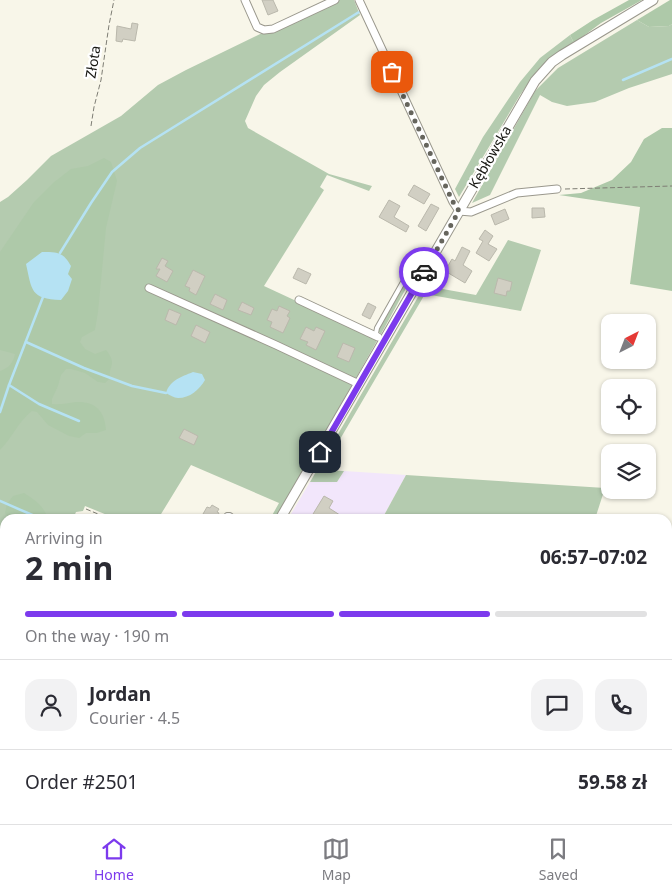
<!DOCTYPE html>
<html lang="en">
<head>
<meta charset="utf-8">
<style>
	:root { --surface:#fff; --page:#f2f2f3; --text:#2b2b33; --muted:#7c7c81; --line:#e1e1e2; --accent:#7c3aed }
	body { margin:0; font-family:"Noto Sans",sans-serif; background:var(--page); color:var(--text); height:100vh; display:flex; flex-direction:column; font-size:19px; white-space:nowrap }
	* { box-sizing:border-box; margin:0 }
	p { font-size:16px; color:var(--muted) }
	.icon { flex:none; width:28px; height:28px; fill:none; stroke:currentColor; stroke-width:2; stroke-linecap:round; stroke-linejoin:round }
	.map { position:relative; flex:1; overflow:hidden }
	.panel { position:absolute; left:0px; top:514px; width:672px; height:311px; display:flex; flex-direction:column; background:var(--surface); border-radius:15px 15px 0 0; box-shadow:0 1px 4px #0004 }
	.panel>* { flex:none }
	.needle { width:32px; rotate:42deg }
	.tools { position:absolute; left:601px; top:314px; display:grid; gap:10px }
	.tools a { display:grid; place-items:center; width:55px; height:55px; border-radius:10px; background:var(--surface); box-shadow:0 1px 4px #0004; font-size:25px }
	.pin { position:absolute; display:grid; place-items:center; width:42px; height:42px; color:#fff; margin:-21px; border-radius:10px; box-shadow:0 2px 8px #0006 }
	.courier { position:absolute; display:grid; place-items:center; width:50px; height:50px; margin:-25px; border:4px solid #7c3aed; border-radius:50%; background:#fff; color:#222; box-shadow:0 1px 6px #0007 }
	.head em { font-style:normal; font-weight:700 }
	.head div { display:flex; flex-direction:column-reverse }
	.head { display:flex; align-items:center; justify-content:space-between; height:85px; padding:0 25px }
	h1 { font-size:32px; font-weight:700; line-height:38px }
	.bar { display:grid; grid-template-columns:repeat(4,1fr); gap:8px 5px; align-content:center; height:60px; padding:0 25px }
	.bar i { height:6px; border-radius:4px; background:var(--line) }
	.bar .active { background:var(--accent) }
	.bar p { grid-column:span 4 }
	.line { display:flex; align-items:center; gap:12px; padding:0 25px; border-top:1px solid var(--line) }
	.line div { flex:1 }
	.round { display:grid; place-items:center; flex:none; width:52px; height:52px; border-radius:15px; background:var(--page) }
	.tabs { display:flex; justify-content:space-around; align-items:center; height:70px; border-top:1px solid var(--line); background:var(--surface); font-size:14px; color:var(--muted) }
	.tabs a { display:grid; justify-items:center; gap:2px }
	.tabs .active { color:var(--accent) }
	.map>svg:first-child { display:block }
	.industrial { fill:#f2e6fb }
	.green { fill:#b4cbaf }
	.forest { fill:#aec9a9 }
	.water { fill:#b5e2f3 }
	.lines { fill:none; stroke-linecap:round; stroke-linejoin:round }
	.stream { stroke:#b5e2f3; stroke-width:2.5 }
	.building { fill:#d1cfc3; stroke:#bab8ac }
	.service-casing { stroke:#9a988d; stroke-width:6 }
	.minor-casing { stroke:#9a988d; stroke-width:9 }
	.tertiary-casing { stroke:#9a988d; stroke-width:11 }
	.path { stroke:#7e7d74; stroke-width:1; stroke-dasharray:5 2.5; stroke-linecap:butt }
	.service { stroke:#fff; stroke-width:4 }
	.minor { stroke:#fff; stroke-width:7 }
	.tertiary { stroke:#fff; stroke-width:9 }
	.done { stroke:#66655d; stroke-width:5; stroke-dasharray:0 9 }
	.route { stroke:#7c3aed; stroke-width:6 }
	.labels { text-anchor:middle; stroke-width:4.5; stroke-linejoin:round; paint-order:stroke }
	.street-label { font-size:14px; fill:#171712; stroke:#fff }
</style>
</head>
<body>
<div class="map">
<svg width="672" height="824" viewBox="0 0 672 824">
	<rect width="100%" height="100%" fill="#f8f6e9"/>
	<!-- industrial -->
	<polygon class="industrial" points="344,471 406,475 382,519 288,519 310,482 337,482"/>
	<!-- green -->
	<g class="green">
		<polygon points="330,0 354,0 360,15 280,72 264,85 256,96 245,121 248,128 329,174 372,186 369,191 327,175 320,187 324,190 264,286 378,339 276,519 270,519 279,503 191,465 158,519 117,519 85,506 83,511 76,512 73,519 5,519 5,688 0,690 0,202 8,197 27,180 51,156 121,116 158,85 186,70"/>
		<polygon points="637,20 649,27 669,26 672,24 672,74 629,88 595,102 567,106 552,102 540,95 490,195 472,203 535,91 558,68"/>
		<polygon points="570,35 574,43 553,57 537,71 520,95 459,197 455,189 483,137 520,82 540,58"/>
		<polygon points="508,240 541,250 521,311 425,294 322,470 344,471 337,482 310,482 418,297 426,286 476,295"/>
		<polygon points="425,248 427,250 381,334 378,331"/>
		<polygon points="406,475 605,488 595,519 382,519"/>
		<polygon points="668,668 672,668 672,824 645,824 645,820 668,820"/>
		<polygon points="491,820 597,820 597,824 490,824"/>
	</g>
	<!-- forest -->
	<g class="forest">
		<polygon points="629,0 642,0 601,23 574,43 570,35 593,20"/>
		<polygon points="670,0 672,0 672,24 669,26 649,27 637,20"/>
		<polygon points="662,128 672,128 672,291 630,284 640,207 559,195 581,193 612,180 631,162 644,139"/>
		<path d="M104 158 111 162 117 181 106 228 98 312 95 330 82 337 80 342 85 349 95 354 106 350C118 365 108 365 110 378L105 383 98 382 85 373 71 369H66L61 375 58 386 52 399V404C61 405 67 403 76 402 95 401 105 411 106 430L97 433H86L79 438 69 436 48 425 37 412 32 411C18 422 12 438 0 450V371C9 368 13 363 15 354L0 350V252L34 202 53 183 71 169 88 166Z"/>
		<path d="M24 493C35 500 44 506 48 519H10L5 513 7 504 13 496Z"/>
	</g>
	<!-- water -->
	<g class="water">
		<path d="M42 252C58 252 63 252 71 266L68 274 72 279 68 291 61 300C30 299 32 290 26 264Z"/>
		<path d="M193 372 202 374 205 380C199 390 190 398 178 398 174 398 170 395 166 393 170 380 181 377 193 372Z"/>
	</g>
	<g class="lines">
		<!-- stream -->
		<g class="stream">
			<polyline points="623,80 672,59"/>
			<polyline points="60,253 91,203 112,172 140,148 359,12"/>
			<polyline points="26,342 84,368 132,386 166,393"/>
			<polyline points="9,385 39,404 79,421"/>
			<polyline points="0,412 9,385 43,297"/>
			<polyline points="0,501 37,517"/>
			<polyline points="0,553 5,555"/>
			<polyline points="0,602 5,603"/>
		</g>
	</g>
	<!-- building -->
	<g class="building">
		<polygon points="262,0 273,0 278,11 268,15"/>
		<polygon points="132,23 138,24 135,41 123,39 122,42 116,41 117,26 131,29"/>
		<polygon points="414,185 430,194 424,204 408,195"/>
		<polygon points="389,200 400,206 394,217 409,226 406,232 379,217"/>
		<polygon points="431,204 439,208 426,231 418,226"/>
		<polygon points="532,208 544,208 545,217 532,218"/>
		<polygon points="505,209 509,219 495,225 491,215"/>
		<polygon points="485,230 493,236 488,244 497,249 489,261 476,253 483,241 479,239"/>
		<polygon points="462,247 470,251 463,265 472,271 465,283 445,271 452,259 455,261"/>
		<polygon points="162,258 168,261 165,266 173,271 167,282 156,276 160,269 156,269"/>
		<polygon points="298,268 311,274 306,284 293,278"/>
		<polygon points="193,270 205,276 196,295 189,291 190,288 185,286"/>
		<polygon points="498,278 512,282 510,291 507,291 506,296 494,293"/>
		<polygon points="215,294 227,300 223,310 210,304"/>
		<polygon points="242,302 254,308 251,315 238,310"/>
		<polygon points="368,303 376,307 370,319 362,315"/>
		<polygon points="279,306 290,311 287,316 290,318 283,333 270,327 272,322 267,320 272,309 277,311"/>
		<polygon points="169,309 181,314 176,325 165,320"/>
		<polygon points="196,325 210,332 205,343 191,336"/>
		<polygon points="306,327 314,331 316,327 325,331 316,350 306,345 308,342 300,339"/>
		<polygon points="343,343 355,348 349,362 337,357"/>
		<polygon points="184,429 198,436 194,445 179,438"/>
		<polygon points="324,496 333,501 329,508 346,519 310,519"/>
		<polygon points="212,505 219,509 217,512 219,513 216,519 204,519 206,516 203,514 207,507 210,508"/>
	</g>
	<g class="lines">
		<!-- service casing -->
		<g class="service-casing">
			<g id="service">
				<polyline points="377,335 376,333 377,328 416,259"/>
				<polyline points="223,519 227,515 230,515 235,519"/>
			</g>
		</g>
		<!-- minor casing -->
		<g class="minor-casing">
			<g id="minor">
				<polyline points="245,0 257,27 264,30 273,29 335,0"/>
				<polyline points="359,0 453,202 459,211 471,212 517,193 557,189"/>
				<polyline points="149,288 276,345 359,384"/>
				<polyline points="299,300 378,337"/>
				<polyline points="426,820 426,824"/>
			</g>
		</g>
		<!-- tertiary casing -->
		<g class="tertiary-casing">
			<g id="tertiary">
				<polyline points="280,519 535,81 552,62 562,55 653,0"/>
				<polyline points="0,794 5,791"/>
			</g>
		</g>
		<!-- path -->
		<g class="path">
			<polyline points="91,126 94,107 101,80 109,25 114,0"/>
			<polyline points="565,189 672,186"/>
			<polyline points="86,509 110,519"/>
			<polyline points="65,824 69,820"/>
		</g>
		<!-- service -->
		<use href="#service" class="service"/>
		<!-- minor -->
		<use href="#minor" class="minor"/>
		<!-- tertiary -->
		<use href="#tertiary" class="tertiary"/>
	</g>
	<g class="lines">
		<!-- done -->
		<polyline class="done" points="392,72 453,202 459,211 424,272"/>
		<!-- route -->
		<polyline class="route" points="320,452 424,272"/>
	</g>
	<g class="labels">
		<!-- street labels -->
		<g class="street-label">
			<text transform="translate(93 62) rotate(-81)" y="5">Złota</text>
			<text transform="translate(490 157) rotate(-60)" y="5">Kębłowska</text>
		</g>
	</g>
</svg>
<div class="tools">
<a><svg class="needle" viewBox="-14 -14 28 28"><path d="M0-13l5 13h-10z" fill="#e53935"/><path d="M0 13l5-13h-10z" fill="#7c7c81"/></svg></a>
<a><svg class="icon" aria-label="locate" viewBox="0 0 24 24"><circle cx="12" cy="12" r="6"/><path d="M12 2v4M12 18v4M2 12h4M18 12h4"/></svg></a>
<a><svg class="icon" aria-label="layers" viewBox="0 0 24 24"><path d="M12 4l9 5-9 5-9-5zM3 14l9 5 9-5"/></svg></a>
</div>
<div class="pin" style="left:392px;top:72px;background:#ea580c"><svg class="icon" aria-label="bag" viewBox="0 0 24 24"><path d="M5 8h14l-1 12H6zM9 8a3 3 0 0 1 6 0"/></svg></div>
<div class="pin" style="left:320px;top:452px;background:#1f2937"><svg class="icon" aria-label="home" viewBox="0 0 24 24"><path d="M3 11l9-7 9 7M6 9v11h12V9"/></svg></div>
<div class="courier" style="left:424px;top:272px"><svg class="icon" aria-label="car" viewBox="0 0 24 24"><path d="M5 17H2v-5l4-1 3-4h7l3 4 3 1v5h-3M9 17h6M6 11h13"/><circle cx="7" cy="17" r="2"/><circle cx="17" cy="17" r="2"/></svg></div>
<section class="panel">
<div class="head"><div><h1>2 min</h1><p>Arriving in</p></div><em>06:57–07:02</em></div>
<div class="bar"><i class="active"></i><i class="active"></i><i class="active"></i><i></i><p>On the way · 190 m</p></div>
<div class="line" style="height:90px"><a class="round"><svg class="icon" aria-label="person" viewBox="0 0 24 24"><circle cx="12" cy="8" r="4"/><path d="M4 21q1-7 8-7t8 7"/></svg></a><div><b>Jordan</b><p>Courier · 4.5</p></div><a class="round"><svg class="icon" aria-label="chat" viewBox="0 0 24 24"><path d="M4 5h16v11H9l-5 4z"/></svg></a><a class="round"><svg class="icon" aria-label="phone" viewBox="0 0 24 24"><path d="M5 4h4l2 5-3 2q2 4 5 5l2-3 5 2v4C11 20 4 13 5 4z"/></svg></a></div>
<div class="line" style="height:65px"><div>Order #2501</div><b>59.58 zł</b></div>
</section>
</div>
<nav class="tabs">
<a class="active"><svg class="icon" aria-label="home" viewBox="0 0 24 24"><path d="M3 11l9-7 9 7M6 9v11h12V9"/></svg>Home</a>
<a><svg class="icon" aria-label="map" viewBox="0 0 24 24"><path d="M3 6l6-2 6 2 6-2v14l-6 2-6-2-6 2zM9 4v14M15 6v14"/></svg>Map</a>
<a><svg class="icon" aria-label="saved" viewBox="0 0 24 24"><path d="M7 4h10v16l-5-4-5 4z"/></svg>Saved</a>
</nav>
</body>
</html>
